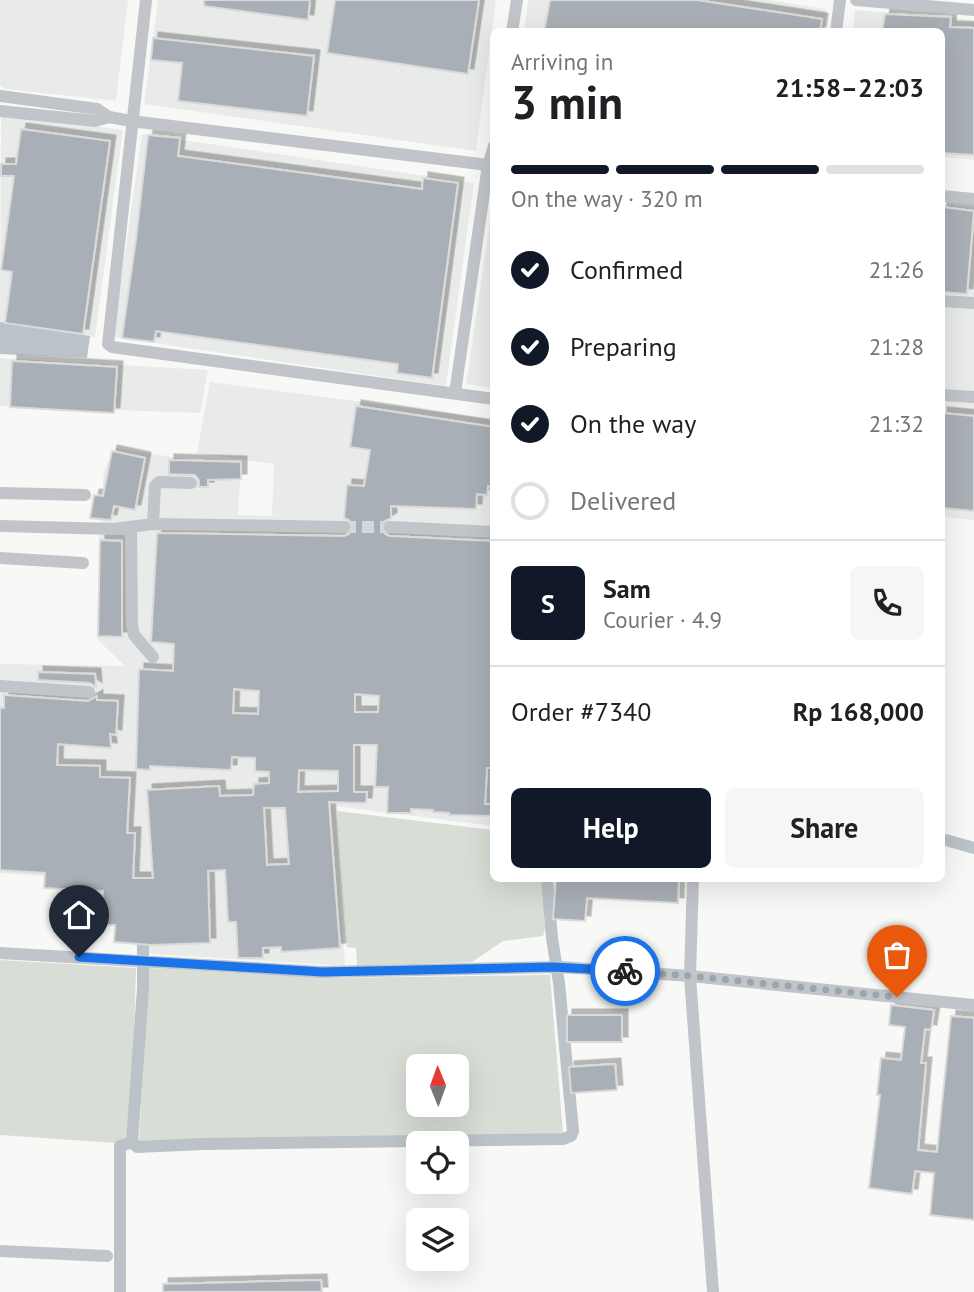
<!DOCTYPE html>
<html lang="en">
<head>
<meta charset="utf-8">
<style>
	:root { --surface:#fff; --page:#f6f6f6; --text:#202124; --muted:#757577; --line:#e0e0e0; --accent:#111827 }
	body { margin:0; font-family:"PT Sans",sans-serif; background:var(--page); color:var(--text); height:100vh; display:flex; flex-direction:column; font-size:26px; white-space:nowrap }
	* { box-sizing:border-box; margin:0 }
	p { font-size:23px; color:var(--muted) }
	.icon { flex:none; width:38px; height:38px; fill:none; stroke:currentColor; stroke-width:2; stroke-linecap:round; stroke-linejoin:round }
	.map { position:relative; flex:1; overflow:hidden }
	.panel { position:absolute; left:490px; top:28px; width:455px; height:854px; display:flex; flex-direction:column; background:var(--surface); border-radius:10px; box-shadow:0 7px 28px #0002 }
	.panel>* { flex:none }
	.needle { width:46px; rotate:359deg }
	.fabs { position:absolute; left:406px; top:1054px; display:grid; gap:14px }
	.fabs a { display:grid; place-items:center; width:63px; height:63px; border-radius:10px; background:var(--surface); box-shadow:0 7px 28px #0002; font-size:35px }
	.pin { position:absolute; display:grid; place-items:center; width:60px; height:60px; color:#fff; margin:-72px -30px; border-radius:50% 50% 50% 0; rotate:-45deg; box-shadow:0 0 7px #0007 }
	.pin .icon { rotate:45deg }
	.courier { position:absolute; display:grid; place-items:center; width:70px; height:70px; margin:-35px; border:5px solid #1a73e8; border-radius:50%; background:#fff; color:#222; box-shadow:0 2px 9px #0007 }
	.overview em { font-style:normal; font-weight:700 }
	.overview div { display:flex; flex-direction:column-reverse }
	.overview { display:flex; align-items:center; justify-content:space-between; height:119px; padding:0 21px }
	h1 { font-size:46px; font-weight:700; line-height:52px }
	.bar { display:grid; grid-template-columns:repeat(4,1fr); gap:10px 7px; align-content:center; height:84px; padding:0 21px }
	.bar i { height:9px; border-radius:5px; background:var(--line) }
	.bar .on { background:var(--accent) }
	.bar p { grid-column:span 4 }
	.line { display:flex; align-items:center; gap:18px; padding:0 21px; border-top:2px solid var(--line) }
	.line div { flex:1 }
	.round { display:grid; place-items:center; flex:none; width:74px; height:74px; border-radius:10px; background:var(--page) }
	ol { padding:0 21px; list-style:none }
	li { display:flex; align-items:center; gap:21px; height:77px }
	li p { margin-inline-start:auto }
	li .icon { padding:7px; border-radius:50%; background:var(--accent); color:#fff; stroke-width:4 }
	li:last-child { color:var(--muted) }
	li i { width:38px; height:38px; border:4px solid var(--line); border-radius:50% }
	.cta { display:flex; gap:14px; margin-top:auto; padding:14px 21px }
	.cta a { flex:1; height:80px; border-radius:10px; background:var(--accent); color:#fff; font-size:28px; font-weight:700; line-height:80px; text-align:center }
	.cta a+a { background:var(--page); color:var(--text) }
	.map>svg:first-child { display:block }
	.built { fill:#e9eaea }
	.green { fill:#d8ddd6; fill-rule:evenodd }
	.water { fill:#bbc3c8 }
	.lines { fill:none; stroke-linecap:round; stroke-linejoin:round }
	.canal { stroke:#bbc3c8; stroke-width:12 }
	.building { fill:#a9afb6; stroke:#dadad9; stroke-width:2; fill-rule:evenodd; filter:url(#shadow) }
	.minor-tunnel { stroke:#d5d8da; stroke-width:12; stroke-dasharray:12 6; stroke-linecap:butt }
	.minor { stroke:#c1c4c8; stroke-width:12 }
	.done { stroke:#9ca4ac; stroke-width:7; stroke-dasharray:0 12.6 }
	.route { stroke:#1a73e8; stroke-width:9 }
</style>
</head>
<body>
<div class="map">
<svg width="974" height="1292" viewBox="0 0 974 1292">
	<defs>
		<filter id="shadow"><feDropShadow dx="5.5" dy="-5.5" stdDeviation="0" flood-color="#0004"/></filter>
	</defs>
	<rect width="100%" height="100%" fill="#f8f9f7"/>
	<!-- built -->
	<g class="built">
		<polygon points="0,0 128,0 116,101 5,89 0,85"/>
		<polygon points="158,0 496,0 476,151 144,104"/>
		<polygon points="528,0 769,0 826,9 824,31 524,32"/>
		<polygon points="855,10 974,20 974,160 942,157 942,32 853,32"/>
		<polygon points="1,113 123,130 95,337 0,322"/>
		<polygon points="142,134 474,183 446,386 113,337"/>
		<polygon points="493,202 494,388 493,388 466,384"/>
		<polygon points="942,204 974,208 974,520 942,517"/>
		<polygon points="0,358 208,370 200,413 0,406"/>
		<polygon points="210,382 493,419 493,826 335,806 345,966 137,953 134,883 0,873 0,664 125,666 97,639 99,544 104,470 116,448 241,468 238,515 272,516 274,464 197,453"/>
	</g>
	<!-- green -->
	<g class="green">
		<polygon points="337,811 493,830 494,878 543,879 545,929 543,936 503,941 472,962 357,966 356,948 347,947"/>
		<polygon points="0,960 136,968 133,1076 128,1141 116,1143 0,1135"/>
		<path d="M148 968 337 978 550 975 563 1133 139 1141ZM418 1066H457V1104H418Z"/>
	</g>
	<!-- water -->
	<polygon class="water" points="0,322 90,336 87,358 0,354"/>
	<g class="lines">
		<!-- canal -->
		<g class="canal">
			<polyline points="942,839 974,848"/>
			<polyline points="132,1142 137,1147 204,1144 563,1139 571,1136 573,1131 559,983 552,938 547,878"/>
			<polyline points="120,1292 120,1146 132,1142 143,988 143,929"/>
		</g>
	</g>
	<!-- building -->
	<g class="building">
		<polygon points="204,0 310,0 308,20 204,6"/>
		<polygon points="335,0 479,0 468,74 327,53"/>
		<polygon points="550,0 697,0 822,19 820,32 544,32"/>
		<polygon points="885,14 951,17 950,27 974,28 974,155 942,153 942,32 882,32"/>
		<polygon points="153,38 314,56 307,116 178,101 182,63 151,60"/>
		<polygon points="21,129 110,141 83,334 5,323 12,272 1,270 14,176 1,176 1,164 16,164"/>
		<polygon points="148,135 180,138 178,156 422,189 423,178 458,183 432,378 397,373 398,364 156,331 154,342 122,338 136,239"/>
		<polygon points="942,207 974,211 967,294 942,292"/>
		<polygon points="12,361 117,367 114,413 10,407"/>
		<path d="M356 406 494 427V487L488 486 487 495 477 494 476 509 391 506V518L383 522 381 527 385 534 390 536 494 541V768H487L485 804H494V816L449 815V813L433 812V810L411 809V813H387L388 787H375L377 745H354V792H367L366 803 329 802 340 948 281 952V947L263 948V958H238L236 922H228L225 870 208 871 210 943 151 945 114 942 115 925H105V921H102L103 891 44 888 45 873 0 870V708H4V695L88 701 97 696V700L118 701 116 735 110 734 111 748 58 744 57 765 100 766V777L130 778 127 833H135L133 878H153L147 790 219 786 220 796 253 795 254 784 269 783V772L255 771V758L232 757 231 770 150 766V770L136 769 139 669 173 671 174 644 151 642 157 533 344 536 349 534 353 526 349 520 344 518 347 485 364 486 370 450 350 447ZM234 689 259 691 258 714 233 713ZM355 694 379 696 378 712H355ZM299 770 338 771V791L298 792ZM264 808H285L289 864 267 865Z"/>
		<polygon points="942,413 974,416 974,511 942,508"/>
		<polygon points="112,451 145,458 135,510 114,506 111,520 90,518 94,495 103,496"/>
		<polygon points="169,460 241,462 241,479 208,480 208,487 199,487 199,480 195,475 169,474"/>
		<polygon points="100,540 122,541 122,637 98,636"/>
		<polygon points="38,672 95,674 96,687 90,683 38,680"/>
		<polygon points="556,878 679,878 678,903 587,898 585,921 553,919"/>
		<polygon points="891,1005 934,1010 931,1030 925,1029 921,1063 926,1063 918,1150 937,1152 951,1016 974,1018 974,1220 930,1215 934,1173 915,1171 912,1194 869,1188 880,1095 877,1095 881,1058 901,1060 905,1027 889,1025"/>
		<rect x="567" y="1015" width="55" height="27"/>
		<polygon points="615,1064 617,1090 571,1093 569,1067"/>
		<polygon points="321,1280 322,1292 163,1292 163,1284"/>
	</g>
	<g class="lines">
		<!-- minor-tunnel -->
		<polyline class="minor-tunnel" points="344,527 390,527"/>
		<!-- minor -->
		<g class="minor">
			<polyline points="146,0 108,344 112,347 494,399"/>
			<polyline points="856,0 974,10"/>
			<polyline points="512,32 517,0"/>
			<polyline points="836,32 840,0"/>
			<polyline points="0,96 97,109 109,117 131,121 488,165"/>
			<polyline points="0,111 95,121 109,117"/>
			<polyline points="942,196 974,199"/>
			<polyline points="942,301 974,303"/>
			<polyline points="455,393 488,165 494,146"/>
			<polyline points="942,395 974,397"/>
			<polyline points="0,493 85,495"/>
			<polyline points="153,524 155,486 159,482 191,483"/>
			<polyline points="0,526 114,529 153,524 344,527"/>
			<polyline points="131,527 132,625 134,635 153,657"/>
			<polyline points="390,527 494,532"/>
			<polyline points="0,558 83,563"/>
			<polyline points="0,686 89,692"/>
			<polyline points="693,878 690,976 713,1292"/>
			<polyline points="0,953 322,972 561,967 690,976 974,1005"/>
			<polyline points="0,1251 107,1256"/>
		</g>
	</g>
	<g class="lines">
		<!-- done -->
		<polyline class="done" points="625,971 690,976 897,997"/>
		<!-- route -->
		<polyline class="route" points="79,957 322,972 553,967 625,971"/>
	</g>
</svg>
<div class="fabs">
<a><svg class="needle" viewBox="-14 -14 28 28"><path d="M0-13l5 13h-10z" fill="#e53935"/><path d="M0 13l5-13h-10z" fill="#757577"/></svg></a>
<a><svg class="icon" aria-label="locate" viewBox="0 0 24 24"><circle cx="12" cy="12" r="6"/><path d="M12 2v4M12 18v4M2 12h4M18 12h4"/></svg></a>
<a><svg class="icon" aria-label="layers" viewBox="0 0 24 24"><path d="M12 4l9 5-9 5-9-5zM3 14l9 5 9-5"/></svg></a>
</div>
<div class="pin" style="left:897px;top:997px;background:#ea580c"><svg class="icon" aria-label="bag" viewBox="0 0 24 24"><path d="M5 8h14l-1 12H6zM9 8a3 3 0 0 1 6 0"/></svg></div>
<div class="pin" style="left:79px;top:957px;background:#1f2937"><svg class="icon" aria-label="home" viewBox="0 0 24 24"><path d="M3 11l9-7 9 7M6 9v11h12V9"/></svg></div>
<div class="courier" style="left:625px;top:971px"><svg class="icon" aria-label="bike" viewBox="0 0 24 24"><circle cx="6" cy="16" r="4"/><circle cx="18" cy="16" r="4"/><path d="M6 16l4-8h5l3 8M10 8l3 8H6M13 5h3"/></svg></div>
<section class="panel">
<div class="overview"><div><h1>3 min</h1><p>Arriving in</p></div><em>21:58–22:03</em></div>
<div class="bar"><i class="on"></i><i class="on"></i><i class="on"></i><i></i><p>On the way · 320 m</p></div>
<ol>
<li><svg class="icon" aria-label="check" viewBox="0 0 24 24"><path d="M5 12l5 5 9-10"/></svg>Confirmed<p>21:26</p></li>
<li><svg class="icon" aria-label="check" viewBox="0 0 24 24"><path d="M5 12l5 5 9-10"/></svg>Preparing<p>21:28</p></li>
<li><svg class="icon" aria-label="check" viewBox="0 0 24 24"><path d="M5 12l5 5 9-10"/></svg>On the way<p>21:32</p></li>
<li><i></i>Delivered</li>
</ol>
<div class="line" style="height:126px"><b class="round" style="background:var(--accent);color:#fff">S</b><div><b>Sam</b><p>Courier · 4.9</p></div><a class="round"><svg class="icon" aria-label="phone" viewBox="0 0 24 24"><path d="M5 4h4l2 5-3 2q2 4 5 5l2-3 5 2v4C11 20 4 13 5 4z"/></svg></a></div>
<div class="line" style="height:91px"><div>Order #7340</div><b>Rp 168,000</b></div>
<div class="cta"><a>Help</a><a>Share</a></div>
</section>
</div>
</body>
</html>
